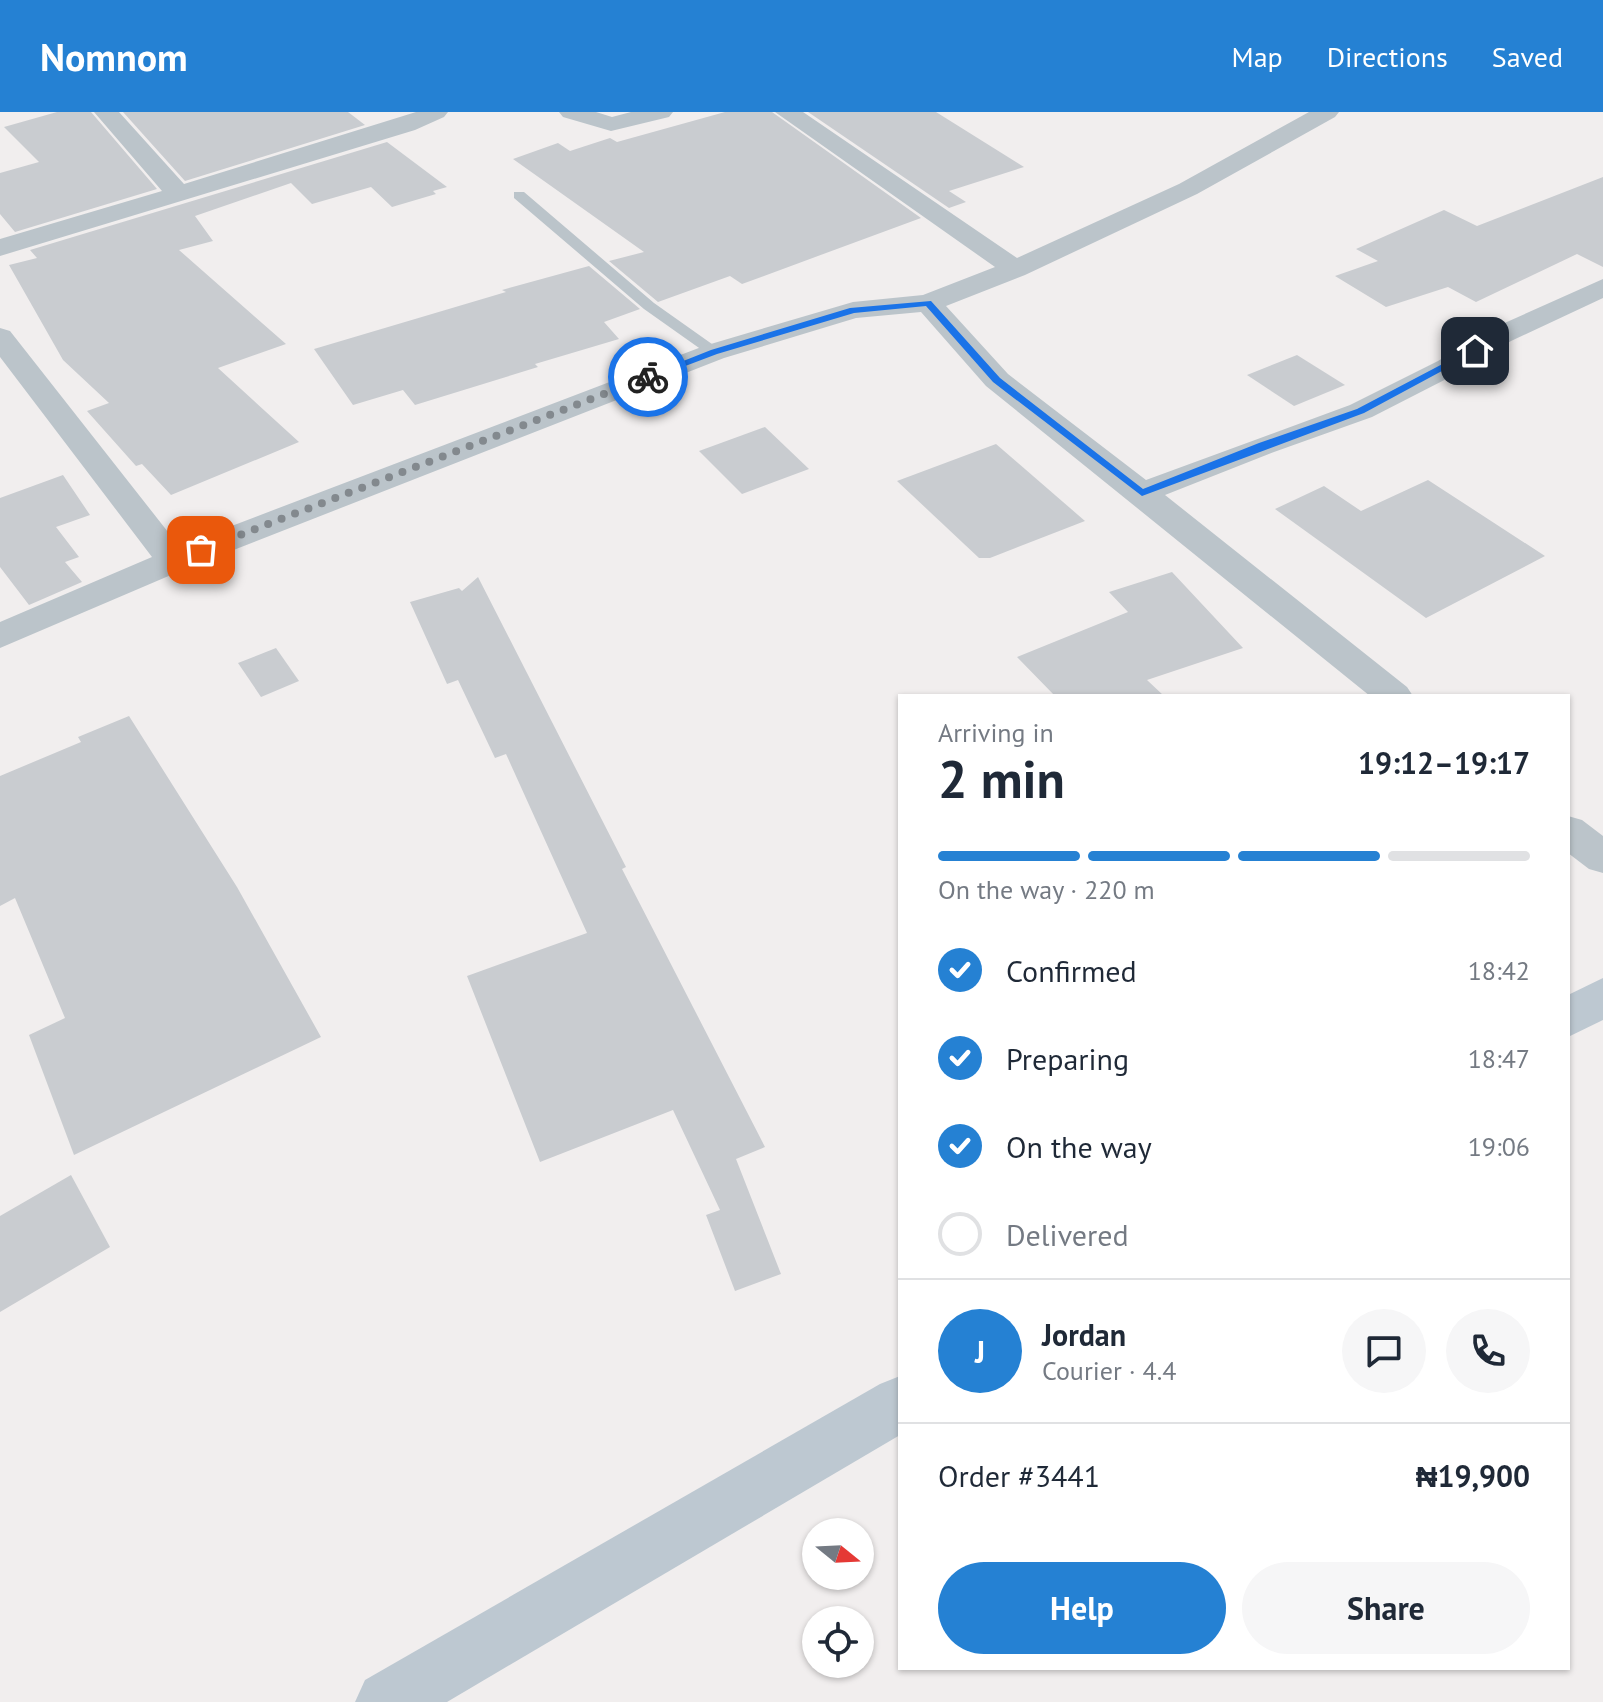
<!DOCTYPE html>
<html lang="en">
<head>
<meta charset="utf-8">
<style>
	:root { --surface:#fff; --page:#f6f6f7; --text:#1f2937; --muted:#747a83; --line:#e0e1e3; --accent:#2581d3 }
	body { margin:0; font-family:"PT Sans",sans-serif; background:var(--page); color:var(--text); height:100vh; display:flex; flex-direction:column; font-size:30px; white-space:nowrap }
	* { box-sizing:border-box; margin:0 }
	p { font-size:26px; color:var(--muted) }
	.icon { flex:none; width:44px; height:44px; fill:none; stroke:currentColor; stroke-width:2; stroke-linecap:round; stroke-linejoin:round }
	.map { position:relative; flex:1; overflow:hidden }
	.details { position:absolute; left:898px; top:582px; width:672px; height:976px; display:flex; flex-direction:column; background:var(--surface); border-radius:0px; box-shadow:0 2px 6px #0004 }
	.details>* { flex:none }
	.needle { width:52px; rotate:108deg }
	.fabs { position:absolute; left:802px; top:1406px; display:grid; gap:16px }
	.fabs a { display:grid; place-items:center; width:72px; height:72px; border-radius:50%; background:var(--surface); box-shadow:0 2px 6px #0004; font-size:40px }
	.pin { position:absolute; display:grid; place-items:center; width:68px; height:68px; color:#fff; margin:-34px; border-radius:16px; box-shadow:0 4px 12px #0006 }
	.courier { position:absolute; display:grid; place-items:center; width:80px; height:80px; margin:-40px; border:6px solid #1a73e8; border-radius:50%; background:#fff; color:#222; box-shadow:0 2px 10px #0007 }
	.summary em { font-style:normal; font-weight:700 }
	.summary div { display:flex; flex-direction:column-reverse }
	.summary { display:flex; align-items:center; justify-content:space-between; height:136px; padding:0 40px }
	h1 { font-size:52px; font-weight:700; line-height:60px }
	.bar { display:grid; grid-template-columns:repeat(4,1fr); gap:12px 8px; align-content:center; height:96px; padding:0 40px }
	.bar i { height:10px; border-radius:6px; background:var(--line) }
	.bar .on { background:var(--accent) }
	.bar p { grid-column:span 4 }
	.line { display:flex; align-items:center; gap:20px; padding:0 40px; border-top:2px solid var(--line) }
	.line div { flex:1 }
	.round { display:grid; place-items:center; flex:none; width:84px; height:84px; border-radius:42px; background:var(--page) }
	ol { padding:0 40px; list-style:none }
	li { display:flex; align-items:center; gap:24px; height:88px }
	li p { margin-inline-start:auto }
	li .icon { padding:8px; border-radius:50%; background:var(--accent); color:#fff; stroke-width:4 }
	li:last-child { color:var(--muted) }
	li i { width:44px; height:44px; border:4px solid var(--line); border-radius:50% }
	.action { display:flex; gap:16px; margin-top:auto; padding:16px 40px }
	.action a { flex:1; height:92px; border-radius:48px; background:var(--accent); color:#fff; font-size:32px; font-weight:700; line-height:92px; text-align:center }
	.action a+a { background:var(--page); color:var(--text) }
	header { display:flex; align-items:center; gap:48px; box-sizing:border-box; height:112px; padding:0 40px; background:var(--accent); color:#fff }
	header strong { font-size:38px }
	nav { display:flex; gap:44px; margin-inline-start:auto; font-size:28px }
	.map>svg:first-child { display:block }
	.building { fill:#c9ccd0 }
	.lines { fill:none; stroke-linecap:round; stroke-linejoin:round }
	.lane { fill:#bbc4ca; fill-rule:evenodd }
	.street { fill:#bbc4ca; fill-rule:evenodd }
	.secondary { fill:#bdc8d1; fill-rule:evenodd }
	.route { fill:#1a73e8 }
	.done { stroke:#83898e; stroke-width:8; stroke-dasharray:0 14.4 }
</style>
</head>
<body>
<header>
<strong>Nomnom</strong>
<nav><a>Map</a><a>Directions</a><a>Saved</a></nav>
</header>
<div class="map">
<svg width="1603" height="1590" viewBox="0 0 1603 1590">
	<rect width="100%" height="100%" fill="#f1eeee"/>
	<!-- building -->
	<g class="building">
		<polygon points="57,0 91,0 157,77 15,120 0,102 0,61 39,50 4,15"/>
		<polygon points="123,0 348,0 365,13 185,69"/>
		<polygon points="725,0 772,0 921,106 742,172 730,164 658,190 609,149 644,140 513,47 558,31 570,39 610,26 617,30"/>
		<polygon points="808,0 936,0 1024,55 949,79 966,90 949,96"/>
		<polygon points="387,30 447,75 433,79 436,82 392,95 371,75 312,92 291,71 195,104 213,129 179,138 286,232 218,256 299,330 171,383 142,352 136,354 87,299 109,291 63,248 9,153 37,146 30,138"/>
		<polygon points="1603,65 1603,155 1577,142 1476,190 1448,175 1386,195 1335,164 1378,149 1356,137 1444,98 1477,114"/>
		<polygon points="589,154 640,197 604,210 619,227 535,252 538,255 415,293 403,278 353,293 314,237 506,180 502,178"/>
		<polygon points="1297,243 1345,273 1294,294 1247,263"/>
		<polygon points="765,315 809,357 742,382 699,339"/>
		<polygon points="996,332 1085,409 990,446 979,446 897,369"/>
		<polygon points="63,363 90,403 56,415 79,445 65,450 82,470 29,493 0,455 0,386"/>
		<polygon points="1428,368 1545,444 1426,506 1275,397 1324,374 1361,399"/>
		<polygon points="1172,460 1243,536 1147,568 1164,584 1055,584 1017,545 1128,500 1109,480"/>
		<polygon points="478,465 626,755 622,757 765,1035 736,1047 781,1162 735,1179 706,1103 720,1098 673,998 540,1050 467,864 587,821 506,642 495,646 458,568 447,572 410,490 459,476 462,479"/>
		<polygon points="276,536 299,569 261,585 238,551"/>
		<polygon points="129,604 237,775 321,925 74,1043 29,923 65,906 15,786 0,794 0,664 81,630 78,625"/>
		<polygon points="71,1063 110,1135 0,1200 0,1104"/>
	</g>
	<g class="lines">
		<!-- lane -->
		<polygon class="lane" points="514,80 524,80 654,191 719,237 719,243 709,243 644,197 514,86"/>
		<!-- street -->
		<g class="street">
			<polygon points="94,0 119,0 184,72 416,0 448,0 444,5 415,18 0,144 0,127 162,79"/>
			<polygon points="559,0 596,0 612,5 631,0 673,0 669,5 611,19 563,5"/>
			<polygon points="775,0 803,0 1017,146 1179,72 1309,0 1339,0 1335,5 1197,82 1025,163 946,194 1008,262 1146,368 1350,293 1438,249 1491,217 1603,167 1603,186 1511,229 1458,261 1372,305 1274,340 1165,383 1407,575 1413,584 1370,584 986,274 921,200 856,206 724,246 185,457 0,536 0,510 152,445 0,245 0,216 10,219 179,434 704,234 853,190 923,183 995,155"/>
			<polygon points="1568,704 1582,708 1603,724 1603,761 1589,757 1568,741"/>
		</g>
		<!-- secondary -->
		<g class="secondary">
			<polygon points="1603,866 1603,908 1568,925 1568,883"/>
			<polygon points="900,1264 900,1323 447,1590 355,1590 365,1568 880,1272"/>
		</g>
	</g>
	<!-- route -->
	<polygon class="route" points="931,189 1000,266 1143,377 1259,331 1357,297 1471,237 1479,239 1364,301 1142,384 993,270 926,194 854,201 717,242 651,267 643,265 711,238 850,196"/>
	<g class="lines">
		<!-- done -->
		<polyline class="done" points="201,438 648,265"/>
	</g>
</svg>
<div class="fabs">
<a><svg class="needle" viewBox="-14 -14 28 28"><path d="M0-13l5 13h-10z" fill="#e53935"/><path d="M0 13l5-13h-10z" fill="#747a83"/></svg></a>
<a><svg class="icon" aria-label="locate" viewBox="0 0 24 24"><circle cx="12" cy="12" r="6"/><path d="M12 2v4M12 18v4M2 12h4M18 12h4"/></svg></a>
</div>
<div class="pin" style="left:201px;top:438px;background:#ea580c"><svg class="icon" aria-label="bag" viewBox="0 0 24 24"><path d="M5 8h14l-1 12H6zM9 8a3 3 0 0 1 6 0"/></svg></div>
<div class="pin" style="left:1475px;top:239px;background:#1f2937"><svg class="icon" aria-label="home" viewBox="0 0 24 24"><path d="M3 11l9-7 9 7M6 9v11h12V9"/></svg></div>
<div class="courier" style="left:648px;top:265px"><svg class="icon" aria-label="bike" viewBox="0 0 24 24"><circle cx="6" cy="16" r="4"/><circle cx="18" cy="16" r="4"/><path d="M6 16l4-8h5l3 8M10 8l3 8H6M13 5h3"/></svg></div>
<section class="details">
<div class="summary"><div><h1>2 min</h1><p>Arriving in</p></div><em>19:12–19:17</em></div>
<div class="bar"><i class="on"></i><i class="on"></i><i class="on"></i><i></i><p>On the way · 220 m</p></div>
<ol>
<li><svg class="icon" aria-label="check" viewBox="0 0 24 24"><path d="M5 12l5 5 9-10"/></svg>Confirmed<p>18:42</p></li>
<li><svg class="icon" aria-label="check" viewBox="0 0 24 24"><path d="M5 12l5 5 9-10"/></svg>Preparing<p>18:47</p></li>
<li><svg class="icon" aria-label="check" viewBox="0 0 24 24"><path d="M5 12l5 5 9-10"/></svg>On the way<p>19:06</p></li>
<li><i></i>Delivered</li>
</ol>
<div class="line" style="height:144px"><b class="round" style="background:var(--accent);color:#fff">J</b><div><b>Jordan</b><p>Courier · 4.4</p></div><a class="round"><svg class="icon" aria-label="chat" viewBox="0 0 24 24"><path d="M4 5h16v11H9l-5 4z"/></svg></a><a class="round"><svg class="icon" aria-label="phone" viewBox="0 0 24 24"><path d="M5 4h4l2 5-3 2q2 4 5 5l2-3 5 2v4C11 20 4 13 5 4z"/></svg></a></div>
<div class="line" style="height:104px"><div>Order #3441</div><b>₦19,900</b></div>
<div class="action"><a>Help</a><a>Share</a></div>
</section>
</div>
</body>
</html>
